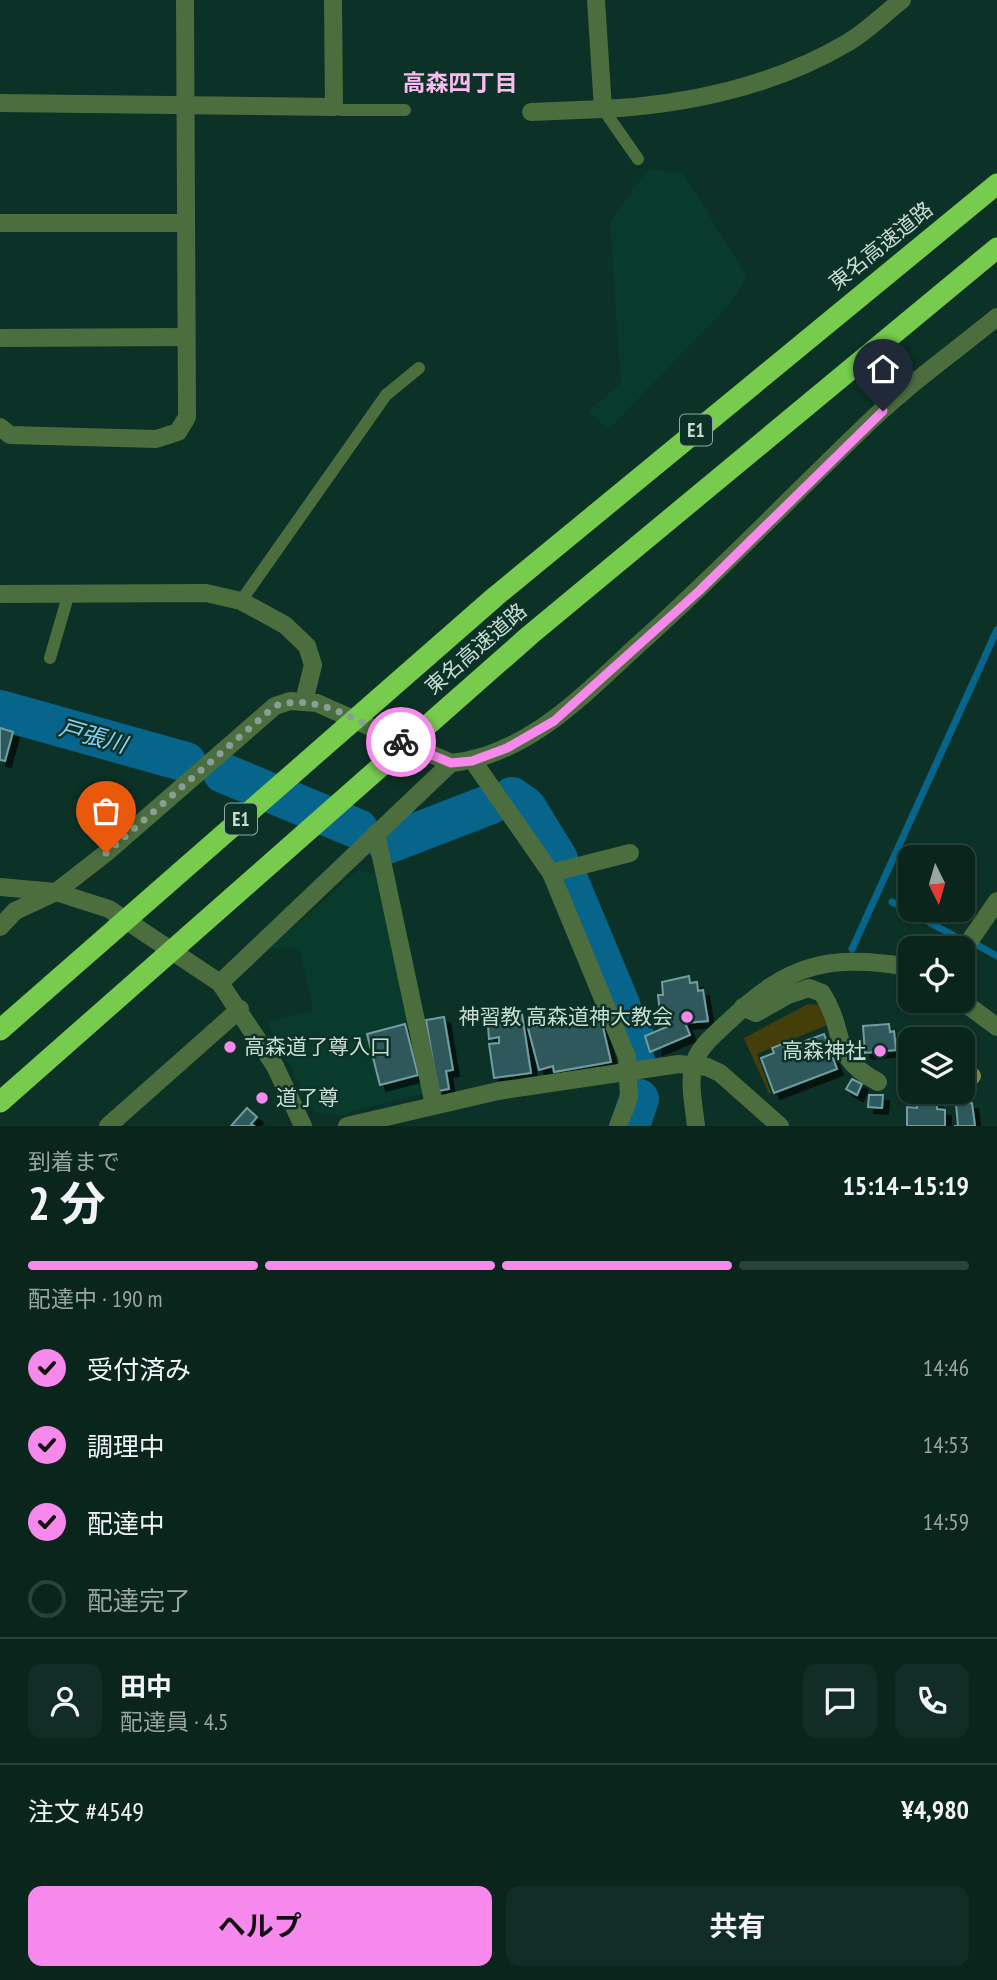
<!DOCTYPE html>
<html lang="ja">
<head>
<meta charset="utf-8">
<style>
	:root { --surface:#09251c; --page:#122d25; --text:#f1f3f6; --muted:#99a5a3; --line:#29423b; --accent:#f788ec }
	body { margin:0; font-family:"PT Sans Narrow","Noto Sans JP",sans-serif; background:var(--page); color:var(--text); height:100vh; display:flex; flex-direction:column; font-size:26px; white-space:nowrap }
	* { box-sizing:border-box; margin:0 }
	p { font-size:23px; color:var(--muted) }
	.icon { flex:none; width:38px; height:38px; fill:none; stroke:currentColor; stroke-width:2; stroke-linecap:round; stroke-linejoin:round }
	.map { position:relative; height:1126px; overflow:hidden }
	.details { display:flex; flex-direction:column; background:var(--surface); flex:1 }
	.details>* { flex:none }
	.needle { width:46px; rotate:175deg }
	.controls { position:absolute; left:898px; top:845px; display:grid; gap:14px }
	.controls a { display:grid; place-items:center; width:77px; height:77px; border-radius:14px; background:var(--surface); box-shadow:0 2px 5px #0004,0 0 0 2px var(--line); font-size:35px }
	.pin { position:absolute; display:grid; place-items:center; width:60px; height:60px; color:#fff; margin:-72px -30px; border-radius:50% 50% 50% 0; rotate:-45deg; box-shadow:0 0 7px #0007 }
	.pin .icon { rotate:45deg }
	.courier { position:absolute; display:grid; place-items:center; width:70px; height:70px; margin:-35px; border:5px solid #f788ec; border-radius:50%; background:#fff; color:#222; box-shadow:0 2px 9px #0007 }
	.head em { font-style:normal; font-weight:700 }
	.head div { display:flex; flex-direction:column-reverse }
	.head { display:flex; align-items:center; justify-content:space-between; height:119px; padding:0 28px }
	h1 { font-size:46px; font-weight:700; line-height:52px }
	.bar { display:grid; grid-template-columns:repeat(4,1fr); gap:10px 7px; align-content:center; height:84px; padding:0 28px }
	.bar i { height:9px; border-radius:5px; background:var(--line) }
	.bar .current { background:var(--accent) }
	.bar p { grid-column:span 4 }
	.line { display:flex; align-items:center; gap:18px; padding:0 28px; border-top:2px solid var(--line) }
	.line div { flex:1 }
	.round { display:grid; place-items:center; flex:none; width:74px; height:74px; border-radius:14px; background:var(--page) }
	ol { padding:0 28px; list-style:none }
	li { display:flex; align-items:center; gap:21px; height:77px }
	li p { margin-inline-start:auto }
	li .icon { padding:7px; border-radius:50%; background:var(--accent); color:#111; stroke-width:4 }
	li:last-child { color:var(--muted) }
	li i { width:38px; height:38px; border:4px solid var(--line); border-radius:50% }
	.primary-button { display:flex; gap:14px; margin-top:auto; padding:14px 28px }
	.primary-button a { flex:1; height:80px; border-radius:14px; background:var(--accent); color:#111; font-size:28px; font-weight:700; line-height:80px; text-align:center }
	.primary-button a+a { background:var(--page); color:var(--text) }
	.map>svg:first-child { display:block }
	.built { fill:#093b2d }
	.green { fill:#443f0a }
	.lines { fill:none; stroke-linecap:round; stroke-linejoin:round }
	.stream { stroke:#07658c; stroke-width:7 }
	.river { stroke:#07658c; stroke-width:40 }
	.building { fill:#2e585b; stroke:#719da0; stroke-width:2; filter:url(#shadow) }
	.service { stroke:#4c6e3f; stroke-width:12 }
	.minor { stroke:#4c6e3f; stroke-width:18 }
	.tertiary { stroke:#4c6e3f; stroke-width:18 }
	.motorway { stroke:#77cc4e; stroke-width:21 }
	.tree { fill:#7f8a3a }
	.done { stroke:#87a097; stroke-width:7; stroke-dasharray:0 12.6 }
	.route { stroke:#f788ec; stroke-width:9 }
	.poi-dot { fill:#f788ec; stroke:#0c3126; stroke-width:2.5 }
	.labels { text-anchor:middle; stroke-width:5; stroke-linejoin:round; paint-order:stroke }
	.shield { fill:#0c3126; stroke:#90a9a0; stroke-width:2 }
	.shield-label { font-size:19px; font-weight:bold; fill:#c9dcd4 }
	.street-label { font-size:21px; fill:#c9dcd4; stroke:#0c3126 }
	.poi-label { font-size:21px; fill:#c9dcd4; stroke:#0c3126; text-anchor:end }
	.neighbourhood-label { font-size:23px; font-weight:bold; fill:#f9baf0; stroke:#0c3126 }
	.water-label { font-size:23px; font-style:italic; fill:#88d0f8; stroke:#0c3126 }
</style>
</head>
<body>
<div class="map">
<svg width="997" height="1126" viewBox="0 0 997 1126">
	<defs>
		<filter id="shadow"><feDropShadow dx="6" dy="6" stdDeviation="0" flood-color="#0009"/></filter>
	</defs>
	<rect width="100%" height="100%" fill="#0c3126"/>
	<!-- built -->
	<g class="built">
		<polygon points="648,169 683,173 747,277 733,300 608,430 588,411 621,383 610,223"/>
		<polygon points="358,870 375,874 424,1090 421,1094 340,1115 315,1112 266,1022 313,1010 300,949 270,948"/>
	</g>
	<!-- green -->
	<polygon class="green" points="808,1004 821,1005 827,1025 757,1054 771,1093 769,1094 744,1038"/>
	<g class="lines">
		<!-- stream -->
		<g class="stream">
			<polyline points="892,902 958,938"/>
			<polyline points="977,945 997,956"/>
			<polyline points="852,949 997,630"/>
		</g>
		<!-- river -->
		<g class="river">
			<polyline points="0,710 186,762"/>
			<polyline points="223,773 358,829"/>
			<polyline points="512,797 526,807 558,859"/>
			<polyline points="387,844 491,804"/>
			<polyline points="566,875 621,1007"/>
			<polyline points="627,1020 642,1055"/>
			<polyline points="630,1126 639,1099"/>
		</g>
	</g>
	<!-- building -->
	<g class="building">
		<polygon points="0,728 13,732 5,761 0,760"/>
		<polygon points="689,976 690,983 697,982 698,991 703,990 708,1021 685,1023 690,1035 650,1052 645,1036 671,1025 671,1022 666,1022 665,1012 660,1013 658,995 663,995 662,982"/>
		<polygon points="599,1010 611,1062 554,1072 553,1066 539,1070 528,1028"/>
		<polygon points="522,1014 531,1073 494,1078 489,1044 499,1043 499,1037 489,1039 488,1026 499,1025 498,1018"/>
		<polygon points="444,1017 453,1070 446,1071 449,1089 438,1091 426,1020"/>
		<polygon points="405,1024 418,1075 380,1085 367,1034"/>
		<polygon points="889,1024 890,1032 894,1031 896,1050 865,1053 863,1026"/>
		<polygon points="824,1034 837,1069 774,1093 761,1058 774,1053 772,1048 790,1041 792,1046"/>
		<polygon points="852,1079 862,1084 857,1095 846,1089"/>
		<polygon points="869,1095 883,1095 882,1108 868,1107"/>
		<polygon points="917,1101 937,1102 937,1109 945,1110 945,1126 907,1126 907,1107 917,1108"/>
		<polygon points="972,1103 975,1126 954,1126 958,1126 956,1104"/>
		<polygon points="247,1108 257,1117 251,1124 254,1126 231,1126"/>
	</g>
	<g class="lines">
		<!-- service -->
		<g class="service">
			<polyline points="334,107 341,110 405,110"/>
			<polyline points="603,109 638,159"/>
			<polyline points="241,601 386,395 419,368"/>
			<polyline points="50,658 69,593"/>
		</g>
		<!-- minor -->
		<g class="minor">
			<path d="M596 0 603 109C686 105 774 86 847 43 866 32 884 14 902 0"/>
			<polyline points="0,103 334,107 333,0"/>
			<polyline points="531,112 603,109"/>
			<polyline points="0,223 184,223"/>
			<polyline points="0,338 186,337"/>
			<polyline points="0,427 10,435 156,439 178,432 187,417 185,0"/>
			<polyline points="0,594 206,593 241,601 285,625 307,646 313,665 304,701"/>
			<polyline points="473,761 551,873 627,1057 629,1098 618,1126"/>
			<polyline points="376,833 434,1105"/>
			<polyline points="551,873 630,853"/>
			<path d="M0 927 15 911 56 892 106 853 275 706 290 701 317 703 451 763C529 755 585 693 640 643 717 574 788 500 862 429 903 388 952 354 997 317"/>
			<polyline points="962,952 997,901"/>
			<polyline points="220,983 451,763"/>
			<polyline points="962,1001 997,1027"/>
			<path d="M743 1007 756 1013 788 995 809 988 822 993C848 1034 828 1055 878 1082"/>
			<polyline points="108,1126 240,1009"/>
			<path d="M696 1126C694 1107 689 1085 693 1067 697 1048 715 1034 729 1021 789 963 828 954 910 967"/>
		</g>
		<!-- tertiary -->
		<g class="tertiary">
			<polyline points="0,887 56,892 109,909 220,983 275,1066 303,1126"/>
			<polyline points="347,1126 498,1091 679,1064 707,1067 720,1073 780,1126"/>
		</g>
		<!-- motorway -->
		<g class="motorway">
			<polyline points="0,1030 496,596 997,184"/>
			<polyline points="0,1102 530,635 997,248"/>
		</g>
	</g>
	<!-- trees -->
	<circle class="tree" cx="972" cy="1076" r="9"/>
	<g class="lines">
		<!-- done -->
		<path class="done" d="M106 853 275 706C318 691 363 725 401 742"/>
		<!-- route -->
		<polyline class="route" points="401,742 451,763 472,761 507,748 554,721 699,591 883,411"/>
	</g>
	<!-- markers -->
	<g class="poi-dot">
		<circle cx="687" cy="1017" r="7"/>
		<circle cx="230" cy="1047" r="7"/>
		<circle cx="880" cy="1051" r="7"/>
		<circle cx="262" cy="1098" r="7"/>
	</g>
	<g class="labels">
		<!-- shield labels -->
		<g class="shield">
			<rect x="680" y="414.5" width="32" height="31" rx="5"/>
			<rect x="225" y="803.5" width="32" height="31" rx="5"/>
		</g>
		<g class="shield-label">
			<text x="696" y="437">E1</text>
			<text x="241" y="826">E1</text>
		</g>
		<!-- street labels -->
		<g class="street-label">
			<text transform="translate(881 246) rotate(-39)" y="7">東名高速道路</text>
			<text transform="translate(476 649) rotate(-41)" y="7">東名高速道路</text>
		</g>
		<!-- poi labels -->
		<g class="poi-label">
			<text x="673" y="1024">神習教 高森道神大教会</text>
			<text x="244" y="1054" text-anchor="start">高森道了尊入口</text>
			<text x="866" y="1058">高森神社</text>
			<text x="276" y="1105" text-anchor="start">道了尊</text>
		</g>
		<!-- neighbourhood labels -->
		<g class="neighbourhood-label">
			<text x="460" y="91">高森四丁目</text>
		</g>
		<!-- water labels -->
		<g class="water-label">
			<text transform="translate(93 736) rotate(16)" y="8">戸張川</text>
		</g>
	</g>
</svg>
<div class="controls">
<a><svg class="needle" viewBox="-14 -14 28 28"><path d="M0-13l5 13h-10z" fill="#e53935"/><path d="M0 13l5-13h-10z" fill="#99a5a3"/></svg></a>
<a><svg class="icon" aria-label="locate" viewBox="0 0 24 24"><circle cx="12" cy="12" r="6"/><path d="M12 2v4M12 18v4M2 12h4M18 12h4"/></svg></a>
<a><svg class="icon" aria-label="layers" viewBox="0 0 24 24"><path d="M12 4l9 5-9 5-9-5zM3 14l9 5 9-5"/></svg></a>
</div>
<div class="pin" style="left:106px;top:853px;background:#ea580c"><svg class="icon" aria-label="bag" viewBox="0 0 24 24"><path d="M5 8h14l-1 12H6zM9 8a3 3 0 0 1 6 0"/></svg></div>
<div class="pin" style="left:883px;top:411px;background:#1f2937"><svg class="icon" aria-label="home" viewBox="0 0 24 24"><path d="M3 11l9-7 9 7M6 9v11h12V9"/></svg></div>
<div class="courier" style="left:401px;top:742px"><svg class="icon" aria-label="bike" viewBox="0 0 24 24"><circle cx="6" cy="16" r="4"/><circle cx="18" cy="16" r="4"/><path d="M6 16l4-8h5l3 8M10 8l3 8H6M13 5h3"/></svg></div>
</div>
<section class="details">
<div class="head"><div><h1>2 分</h1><p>到着まで</p></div><em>15:14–15:19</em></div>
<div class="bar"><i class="current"></i><i class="current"></i><i class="current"></i><i></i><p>配達中 · 190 m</p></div>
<ol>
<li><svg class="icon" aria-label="check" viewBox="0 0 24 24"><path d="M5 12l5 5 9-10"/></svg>受付済み<p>14:46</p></li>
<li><svg class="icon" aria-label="check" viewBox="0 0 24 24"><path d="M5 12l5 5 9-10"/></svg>調理中<p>14:53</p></li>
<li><svg class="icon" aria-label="check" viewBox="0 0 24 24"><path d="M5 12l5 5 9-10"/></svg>配達中<p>14:59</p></li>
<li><i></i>配達完了</li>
</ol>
<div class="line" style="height:126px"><a class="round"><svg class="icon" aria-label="person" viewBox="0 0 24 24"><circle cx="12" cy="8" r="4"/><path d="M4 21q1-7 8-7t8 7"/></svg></a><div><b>田中</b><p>配達員 · 4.5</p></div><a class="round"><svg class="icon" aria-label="chat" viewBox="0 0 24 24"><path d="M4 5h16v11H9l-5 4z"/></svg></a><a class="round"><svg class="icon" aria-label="phone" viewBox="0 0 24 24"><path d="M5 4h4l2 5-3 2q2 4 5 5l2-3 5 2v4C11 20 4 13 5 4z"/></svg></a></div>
<div class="line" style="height:91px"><div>注文 #4549</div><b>¥4,980</b></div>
<div class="primary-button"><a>ヘルプ</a><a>共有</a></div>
</section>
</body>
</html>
